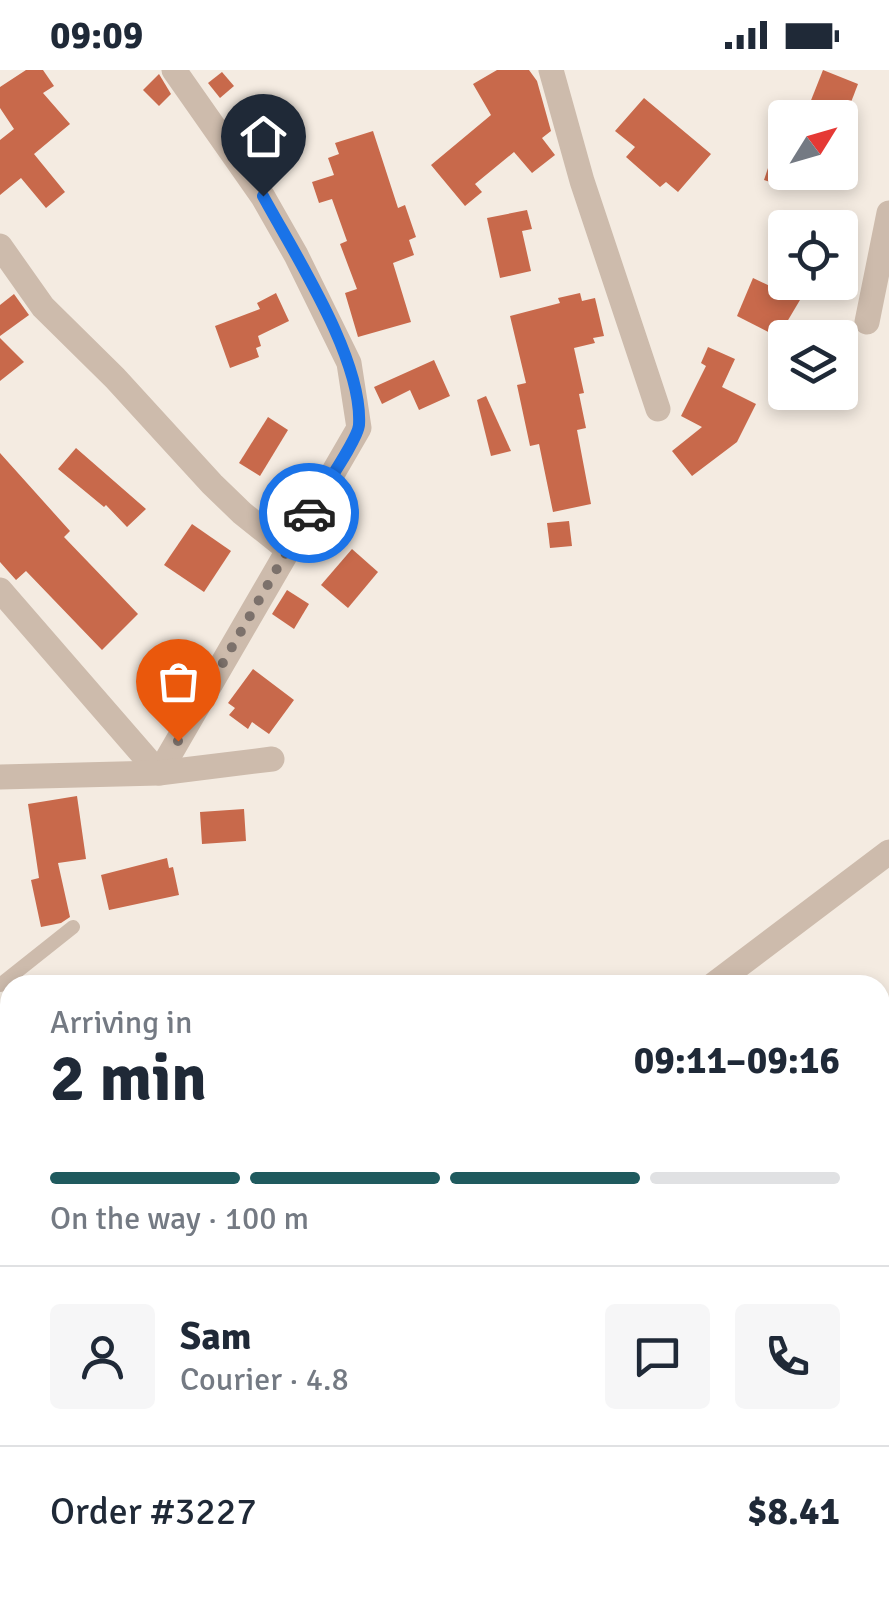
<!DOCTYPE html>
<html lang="en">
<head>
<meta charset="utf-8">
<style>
	:root { --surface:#fff; --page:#f6f6f7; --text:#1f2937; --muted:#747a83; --line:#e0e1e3; --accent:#1f5a5e }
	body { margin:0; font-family:Signika,sans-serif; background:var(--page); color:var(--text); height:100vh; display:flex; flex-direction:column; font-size:38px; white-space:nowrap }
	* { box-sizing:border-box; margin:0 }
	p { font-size:32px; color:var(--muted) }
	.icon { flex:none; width:55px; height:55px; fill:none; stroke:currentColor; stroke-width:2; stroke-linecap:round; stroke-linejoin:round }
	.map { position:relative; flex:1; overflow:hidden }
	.sheet { position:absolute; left:0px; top:905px; width:890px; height:622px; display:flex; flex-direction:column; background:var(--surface); border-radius:30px 30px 0 0; box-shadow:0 5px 15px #0003 }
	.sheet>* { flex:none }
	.needle { width:65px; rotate:53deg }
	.buttons { position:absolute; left:768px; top:30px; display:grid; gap:20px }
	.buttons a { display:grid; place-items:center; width:90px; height:90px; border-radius:10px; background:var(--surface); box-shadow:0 5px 15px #0003; font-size:50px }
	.pin { position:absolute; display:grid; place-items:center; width:85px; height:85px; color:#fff; margin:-102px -42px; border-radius:50% 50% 50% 0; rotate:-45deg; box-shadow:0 0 10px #0007 }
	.pin .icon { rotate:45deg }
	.courier { position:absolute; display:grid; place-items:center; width:100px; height:100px; margin:-50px; border:8px solid #1a73e8; border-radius:50%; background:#fff; color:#222; box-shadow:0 2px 12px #0007 }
	.overview em { font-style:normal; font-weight:700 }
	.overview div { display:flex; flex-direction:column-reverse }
	.overview { display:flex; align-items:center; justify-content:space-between; height:170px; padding:0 50px }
	h1 { font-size:65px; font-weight:700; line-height:75px }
	.bar { display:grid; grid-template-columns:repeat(4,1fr); gap:15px 10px; align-content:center; height:120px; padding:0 50px }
	.bar i { height:12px; border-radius:8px; background:var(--line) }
	.bar .on { background:var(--accent) }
	.bar p { grid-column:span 4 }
	.line { display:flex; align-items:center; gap:25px; padding:0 50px; border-top:2px solid var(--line) }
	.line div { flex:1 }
	.round { display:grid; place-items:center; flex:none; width:105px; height:105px; border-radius:10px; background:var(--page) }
	.status { display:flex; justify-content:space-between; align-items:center; height:70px; padding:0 50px; background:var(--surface); direction:ltr }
	.status svg { height:28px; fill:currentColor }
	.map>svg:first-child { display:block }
	.building { fill:#c8694b }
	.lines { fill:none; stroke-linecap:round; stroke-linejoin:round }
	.service { stroke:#cdbbac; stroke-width:14 }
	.minor { stroke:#cdbbac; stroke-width:25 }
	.done { stroke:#7c716b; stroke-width:10; stroke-dasharray:0 18 }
	.route { stroke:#1a73e8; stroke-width:12 }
</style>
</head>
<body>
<div class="status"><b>09:09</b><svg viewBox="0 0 49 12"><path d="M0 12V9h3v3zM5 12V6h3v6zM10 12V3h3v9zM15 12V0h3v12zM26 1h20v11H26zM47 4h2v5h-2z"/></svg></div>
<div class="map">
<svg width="889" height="1527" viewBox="0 0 889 1527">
	<rect width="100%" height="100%" fill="#f4ebe1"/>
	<!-- building -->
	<g class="building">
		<polygon points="26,0 43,0 54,16 43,23 70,54 34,84 65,122 46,138 21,108 0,125 0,70 14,59 0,38 0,17"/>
		<polygon points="497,0 529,0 537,11 551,61 542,68 555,85 532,103 514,82 475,114 482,122 465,136 431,95 491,45 473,14"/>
		<polygon points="823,0 858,14 845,48 804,48"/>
		<polygon points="222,2 234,16 220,28 208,13"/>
		<polygon points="159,4 171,24 159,36 143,20"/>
		<polygon points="644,28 711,84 678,122 666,112 660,117 626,87 635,77 615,61"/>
		<polygon points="781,59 785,60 785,117 764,110"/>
		<polygon points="373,61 398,138 405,135 416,167 409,170 414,185 393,193 411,252 358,267 345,223 357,219 340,174 347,171 332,129 319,133 312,112 334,105 328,88 339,84 335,73"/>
		<polygon points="527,140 532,159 522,161 531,201 500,208 487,148"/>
		<polygon points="753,208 800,230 778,267 737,246"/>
		<polygon points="276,223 289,251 258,266 261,276 256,278 259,287 230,298 215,256 260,239 257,233"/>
		<polygon points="580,223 582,231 595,228 604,266 593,268 595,273 574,278 584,323 579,324 586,358 577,360 591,434 553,442 539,374 530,376 517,315 526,313 510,246 560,233 558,228"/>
		<polygon points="14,224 29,245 0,266 0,235"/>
		<polygon points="0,268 24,292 0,311"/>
		<polygon points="708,277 735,289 722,317 756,334 737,372 692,406 672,381 702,357 681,346 706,296 701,293"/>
		<polygon points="434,290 450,326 419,340 410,320 382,334 374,317"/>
		<polygon points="486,326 511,381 491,386 477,330"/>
		<polygon points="268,347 288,360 260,406 239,393"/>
		<polygon points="76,378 146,439 127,457 106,435 104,437 58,399"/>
		<polygon points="0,383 70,461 64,467 138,544 102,580 26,501 16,510 0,492"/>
		<polygon points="569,451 572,476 550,478 547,453"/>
		<polygon points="192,454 231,481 204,522 164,495"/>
		<polygon points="352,479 378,502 348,538 321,515"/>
		<polygon points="287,520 309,534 294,559 272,544"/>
		<polygon points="253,599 294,630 269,664 252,652 248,659 229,645 235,638 228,633"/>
		<polygon points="77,726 86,789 58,793 70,847 61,853 41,857 31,810 39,808 28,734"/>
		<polygon points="244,739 246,771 202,774 200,742"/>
		<polygon points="167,788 169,798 173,797 179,825 109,840 101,805"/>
	</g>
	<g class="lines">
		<!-- service -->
		<polyline class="service" points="0,915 73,857"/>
		<!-- minor -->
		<g class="minor">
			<polyline points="551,0 582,111 658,339"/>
			<polyline points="0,176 43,237 115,308 212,414 242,443 287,479"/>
			<polyline points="867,252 889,143"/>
			<polyline points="0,520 159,703 359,358 349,293 296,185 263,127 174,0"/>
			<polyline points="0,707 159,703 272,689"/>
			<polyline points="713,915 889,782"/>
			<polyline points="880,1128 889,1140"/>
			<polyline points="0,1447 10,1440"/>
			<polyline points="0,1485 10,1498"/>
			<polyline points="24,1518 31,1527"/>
			<polyline points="408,1518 415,1527"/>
			<polyline points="780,1518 787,1527"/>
		</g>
	</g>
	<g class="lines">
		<!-- done -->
		<polyline class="done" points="178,671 309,443"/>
		<!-- route -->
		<path class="route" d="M263 126C295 185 363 289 359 355 358 370 318 426 309 443"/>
	</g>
</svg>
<div class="buttons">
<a><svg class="needle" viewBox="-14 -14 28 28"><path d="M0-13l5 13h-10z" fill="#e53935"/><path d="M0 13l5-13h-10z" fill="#747a83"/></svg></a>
<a><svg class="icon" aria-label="locate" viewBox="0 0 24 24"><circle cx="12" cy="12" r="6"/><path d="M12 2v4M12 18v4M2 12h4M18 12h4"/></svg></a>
<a><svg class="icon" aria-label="layers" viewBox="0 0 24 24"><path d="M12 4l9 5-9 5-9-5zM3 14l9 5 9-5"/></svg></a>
</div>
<div class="pin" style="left:178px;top:671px;background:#ea580c"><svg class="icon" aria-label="bag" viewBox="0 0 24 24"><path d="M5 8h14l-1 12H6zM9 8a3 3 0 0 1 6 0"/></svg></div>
<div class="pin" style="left:263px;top:126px;background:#1f2937"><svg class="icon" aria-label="home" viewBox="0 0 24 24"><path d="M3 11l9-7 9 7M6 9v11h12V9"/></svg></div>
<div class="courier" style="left:309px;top:443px"><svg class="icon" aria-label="car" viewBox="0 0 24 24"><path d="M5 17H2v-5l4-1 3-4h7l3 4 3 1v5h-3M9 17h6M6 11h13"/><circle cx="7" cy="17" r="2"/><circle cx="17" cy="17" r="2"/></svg></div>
<section class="sheet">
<div class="overview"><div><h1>2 min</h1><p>Arriving in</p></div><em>09:11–09:16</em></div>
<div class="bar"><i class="on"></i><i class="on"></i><i class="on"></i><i></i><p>On the way · 100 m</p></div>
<div class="line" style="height:180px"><a class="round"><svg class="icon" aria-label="person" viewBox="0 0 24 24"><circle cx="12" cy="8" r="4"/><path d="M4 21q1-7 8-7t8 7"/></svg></a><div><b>Sam</b><p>Courier · 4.8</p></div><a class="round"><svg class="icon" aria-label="chat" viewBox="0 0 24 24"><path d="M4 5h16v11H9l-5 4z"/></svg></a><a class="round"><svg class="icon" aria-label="phone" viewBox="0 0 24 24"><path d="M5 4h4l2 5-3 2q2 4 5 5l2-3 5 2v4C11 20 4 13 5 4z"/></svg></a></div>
<div class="line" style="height:130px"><div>Order #3227</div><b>$8.41</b></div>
</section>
</div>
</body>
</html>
